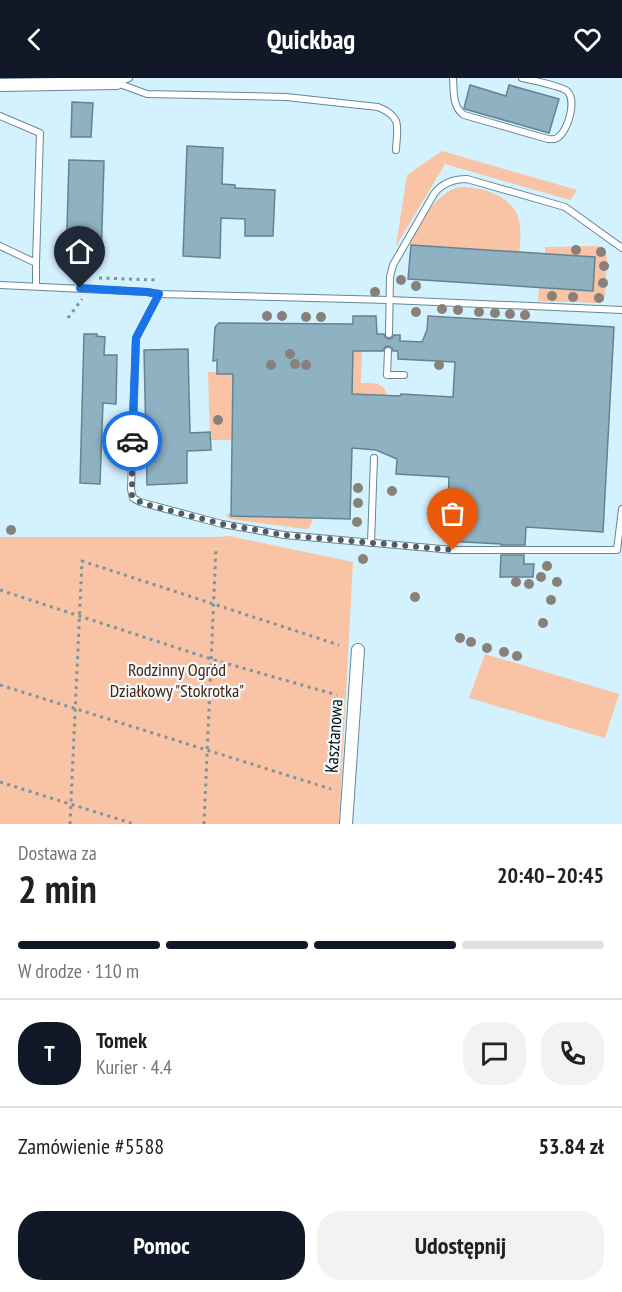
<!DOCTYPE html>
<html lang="pl">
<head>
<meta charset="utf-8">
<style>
	:root { --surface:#fff; --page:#f2f2f2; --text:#202124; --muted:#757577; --line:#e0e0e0; --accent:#111827 }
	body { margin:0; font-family:"PT Sans Narrow",sans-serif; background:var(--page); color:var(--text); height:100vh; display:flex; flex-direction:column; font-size:22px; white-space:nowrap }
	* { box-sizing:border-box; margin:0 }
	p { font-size:20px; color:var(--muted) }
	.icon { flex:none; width:33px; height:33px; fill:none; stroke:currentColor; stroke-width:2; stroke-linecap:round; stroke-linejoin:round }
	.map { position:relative; height:746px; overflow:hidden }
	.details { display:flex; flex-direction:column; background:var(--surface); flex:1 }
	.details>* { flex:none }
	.pin { position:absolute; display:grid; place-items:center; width:51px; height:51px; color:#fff; margin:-62px -26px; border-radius:50% 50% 50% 0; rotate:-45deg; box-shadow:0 0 6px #0007 }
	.pin .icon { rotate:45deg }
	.courier { position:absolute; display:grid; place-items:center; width:60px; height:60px; margin:-30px; border:4px solid #1a73e8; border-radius:50%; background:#fff; color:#222; box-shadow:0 2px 8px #0007 }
	.head em { font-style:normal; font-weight:600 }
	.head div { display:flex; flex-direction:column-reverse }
	.head { display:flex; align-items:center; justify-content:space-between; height:102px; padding:0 18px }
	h1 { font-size:39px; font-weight:600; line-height:45px }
	.bar { display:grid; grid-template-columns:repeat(4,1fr); gap:9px 6px; align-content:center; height:72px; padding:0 18px }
	.bar i { height:8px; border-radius:4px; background:var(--line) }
	.bar .on { background:var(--accent) }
	.bar p { grid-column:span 4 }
	.line { display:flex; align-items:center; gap:15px; padding:0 18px; border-top:2px solid var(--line) }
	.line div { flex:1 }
	.round { display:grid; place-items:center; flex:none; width:63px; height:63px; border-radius:24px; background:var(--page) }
	.button { display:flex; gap:12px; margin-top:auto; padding:12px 18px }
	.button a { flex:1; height:69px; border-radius:24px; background:var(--accent); color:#fff; font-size:24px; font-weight:600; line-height:69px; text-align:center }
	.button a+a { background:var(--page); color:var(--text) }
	header { display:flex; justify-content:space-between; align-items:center; height:78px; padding:0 18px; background:var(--accent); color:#fff; font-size:27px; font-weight:600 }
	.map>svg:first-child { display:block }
	.green { fill:#f9c3a5 }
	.building { fill:#8fb2c2; stroke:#628392; stroke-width:1.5; fill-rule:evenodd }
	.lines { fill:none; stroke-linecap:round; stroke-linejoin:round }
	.lane-casing { stroke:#668796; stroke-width:8 }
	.street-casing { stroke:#668796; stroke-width:14 }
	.path { stroke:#7e949d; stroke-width:3; stroke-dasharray:3 4.5; stroke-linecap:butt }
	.lane { stroke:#fff; stroke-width:6 }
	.street { stroke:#fff; stroke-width:12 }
	.tree { fill:#888079 }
	.done { stroke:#4c5d65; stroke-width:6; stroke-dasharray:0 10.8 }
	.route { stroke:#1a73e8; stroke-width:8 }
	.labels { text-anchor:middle; stroke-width:4.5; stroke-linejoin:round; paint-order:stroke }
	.park-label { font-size:18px; fill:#4a240d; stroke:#f3fafd }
	.street-label { font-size:18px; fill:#030e13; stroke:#f3fafd }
</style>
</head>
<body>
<header><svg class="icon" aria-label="back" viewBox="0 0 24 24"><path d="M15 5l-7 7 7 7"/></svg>Quickbag<svg class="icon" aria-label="heart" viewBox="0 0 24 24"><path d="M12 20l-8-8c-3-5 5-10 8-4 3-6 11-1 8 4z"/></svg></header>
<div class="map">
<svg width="622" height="746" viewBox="0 0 622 746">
	<rect width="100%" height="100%" fill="#d4f1fe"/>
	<!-- green -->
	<g class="green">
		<polygon points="442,73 577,112 570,122 445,86 396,168 407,97"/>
		<path d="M459 109C485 109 519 119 520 150 521 158 520 166 519 174L410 167C419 145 435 116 459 109Z"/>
		<polygon points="598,168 604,170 607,180 605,217 604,222 600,225 538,223 539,210 593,213 595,179 545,176 545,169"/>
		<path d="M353 273H362L361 305C373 305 385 304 387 318L352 316Z"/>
		<polygon points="208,294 217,294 218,296 233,296 232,362 210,362"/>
		<polygon points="231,435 231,438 313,440 310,449 306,451 230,441 226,438 227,436"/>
		<polygon points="229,458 353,484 339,746 0,746 0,459 218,459"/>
		<polygon points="485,576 619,616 605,660 469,620"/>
	</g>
	<!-- building -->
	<g class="building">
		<polygon points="470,7 506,18 509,7 559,21 549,55 465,31 464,30"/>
		<polygon points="72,24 93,25 91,59 71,59"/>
		<polygon points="187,68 223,70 222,106 235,107 235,110 275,112 273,158 245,158 245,141 221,140 220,180 183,178"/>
		<polygon points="69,82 104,83 101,183 66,182"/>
		<polygon points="411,167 595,179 593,213 408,201"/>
		<path d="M353 238H376L377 256H384L385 259 388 261 392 260 394 257H400V263L422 264 427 252 428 238 614 249 603 454 526 449 525 467H501V466L447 463 449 399 396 396 397 381 376 372 352 370 350 441 231 438 233 296H217V282L213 283 215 249 219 245 353 246ZM389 268 392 270 393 273H398V281L455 284 453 319 401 316 400 318 352 316 353 273H383L385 269Z"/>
		<polygon points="84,256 97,256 96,258 105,259 104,277 117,277 116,326 103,325 100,406 80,405"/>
		<polygon points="188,271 190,355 210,354 211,372 187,373 187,405 147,407 144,272"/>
		<polygon points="501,477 524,477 524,486 534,486 533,499 500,499"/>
	</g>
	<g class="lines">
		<!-- lane casing -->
		<g class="lane-casing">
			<g id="lane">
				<path d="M453 0C454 13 452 29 464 37L548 61C551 61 554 62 557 60 568 54 577 22 567 13 561 8 531 2 522 0"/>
				<path d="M117 5 147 16 286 19 378 29C403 39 397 49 396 72"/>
				<polyline points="117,5 129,0"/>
				<polyline points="0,38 40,55 36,185"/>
				<polyline points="0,168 36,185 36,208"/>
				<polyline points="0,207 147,214 159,216 389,222 622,232"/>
				<polyline points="159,216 136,260 131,411 133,420 140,424 222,446 284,457 453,472 617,472 622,431"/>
				<path d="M389 256 390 199 393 187 434 116C442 105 454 101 467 101L565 129 622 170"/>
				<polyline points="388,273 387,297 404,297"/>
				<polyline points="371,465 374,380"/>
			</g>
		</g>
		<!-- street casing -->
		<g class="street-casing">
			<g id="street">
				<polyline points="0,7 117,5"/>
				<polyline points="346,746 358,572"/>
			</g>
		</g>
		<!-- path -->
		<g class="path">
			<polyline points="99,200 157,202"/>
			<polyline points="68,240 82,221"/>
			<polyline points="0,512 211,581 337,617"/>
			<polyline points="0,607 331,711"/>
			<polyline points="0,704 134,746"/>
			<polyline points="70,746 82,483 339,567"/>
			<polyline points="204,746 216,470"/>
		</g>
		<!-- lane -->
		<use href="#lane" class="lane"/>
		<!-- street -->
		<use href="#street" class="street"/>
	</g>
	<!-- trees -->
	<g class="tree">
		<circle cx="576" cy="172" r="5"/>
		<circle cx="601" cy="174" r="5"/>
		<circle cx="604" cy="188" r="5"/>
		<circle cx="401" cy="202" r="5"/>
		<circle cx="603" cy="205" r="5"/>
		<circle cx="416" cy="208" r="5"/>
		<circle cx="375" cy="214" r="5"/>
		<circle cx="552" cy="218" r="5"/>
		<circle cx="573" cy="219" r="5"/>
		<circle cx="599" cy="220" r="5"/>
		<circle cx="442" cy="231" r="5"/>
		<circle cx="458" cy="232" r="5"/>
		<circle cx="416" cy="234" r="5"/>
		<circle cx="479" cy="234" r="5"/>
		<circle cx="495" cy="235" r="5"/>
		<circle cx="510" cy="236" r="5"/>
		<circle cx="525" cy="237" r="5"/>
		<circle cx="267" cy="238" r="5"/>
		<circle cx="282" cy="238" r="5"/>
		<circle cx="306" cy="239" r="5"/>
		<circle cx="321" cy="239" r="5"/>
		<circle cx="290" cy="276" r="5"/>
		<circle cx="295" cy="286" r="5"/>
		<circle cx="271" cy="287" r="5"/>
		<circle cx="306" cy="287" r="5"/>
		<circle cx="439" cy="287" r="5"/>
		<circle cx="218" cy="342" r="5"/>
		<circle cx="358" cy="410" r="5"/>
		<circle cx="392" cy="413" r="5"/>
		<circle cx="358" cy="425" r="5"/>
		<circle cx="357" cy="444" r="5"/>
		<circle cx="11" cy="452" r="5"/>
		<circle cx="363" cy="481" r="5"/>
		<circle cx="547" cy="488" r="5"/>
		<circle cx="541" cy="499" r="5"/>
		<circle cx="516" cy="504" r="5"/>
		<circle cx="557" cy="504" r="5"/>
		<circle cx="529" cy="506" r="5"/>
		<circle cx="415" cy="519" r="5"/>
		<circle cx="551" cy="522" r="5"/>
		<circle cx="543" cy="545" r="5"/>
		<circle cx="460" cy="560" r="5"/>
		<circle cx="471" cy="564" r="5"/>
		<circle cx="487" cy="570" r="5"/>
		<circle cx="504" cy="574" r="5"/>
		<circle cx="517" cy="578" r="5"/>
	</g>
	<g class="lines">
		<!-- done -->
		<polyline class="done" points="132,363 132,418 136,422 145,426 222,446 284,457 453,472"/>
		<!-- route -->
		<polyline class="route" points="80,210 147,214 159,216 136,260 132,363"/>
	</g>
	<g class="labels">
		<!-- park labels -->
		<g class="park-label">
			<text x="177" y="598">Rodzinny Ogród<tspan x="177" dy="21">Działkowy "Stokrotka"</tspan></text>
		</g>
		<!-- street labels -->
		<g class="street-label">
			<text transform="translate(334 658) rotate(-86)" y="6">Kasztanowa</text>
		</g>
	</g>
</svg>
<div class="pin" style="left:453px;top:472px;background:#ea580c"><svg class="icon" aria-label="bag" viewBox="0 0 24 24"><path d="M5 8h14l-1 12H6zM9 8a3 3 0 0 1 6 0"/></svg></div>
<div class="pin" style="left:80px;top:210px;background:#1f2937"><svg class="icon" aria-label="home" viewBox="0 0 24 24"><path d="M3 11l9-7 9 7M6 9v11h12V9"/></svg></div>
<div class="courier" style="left:132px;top:363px"><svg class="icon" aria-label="car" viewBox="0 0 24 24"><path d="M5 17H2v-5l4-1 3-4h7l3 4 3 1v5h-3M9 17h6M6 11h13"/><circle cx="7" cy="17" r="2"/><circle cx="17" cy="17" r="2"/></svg></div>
</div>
<section class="details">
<div class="head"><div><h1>2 min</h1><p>Dostawa za</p></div><em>20:40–20:45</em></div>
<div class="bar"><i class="on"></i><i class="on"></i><i class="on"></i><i></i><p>W drodze · 110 m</p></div>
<div class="line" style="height:108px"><b class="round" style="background:var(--accent);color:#fff">T</b><div><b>Tomek</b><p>Kurier · 4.4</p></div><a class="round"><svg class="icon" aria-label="chat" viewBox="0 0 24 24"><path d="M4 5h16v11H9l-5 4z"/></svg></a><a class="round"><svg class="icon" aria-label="phone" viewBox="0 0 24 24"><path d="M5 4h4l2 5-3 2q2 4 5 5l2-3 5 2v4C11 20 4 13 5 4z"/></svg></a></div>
<div class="line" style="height:78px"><div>Zamówienie #5588</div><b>53.84 zł</b></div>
<div class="button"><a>Pomoc</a><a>Udostępnij</a></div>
</section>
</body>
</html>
